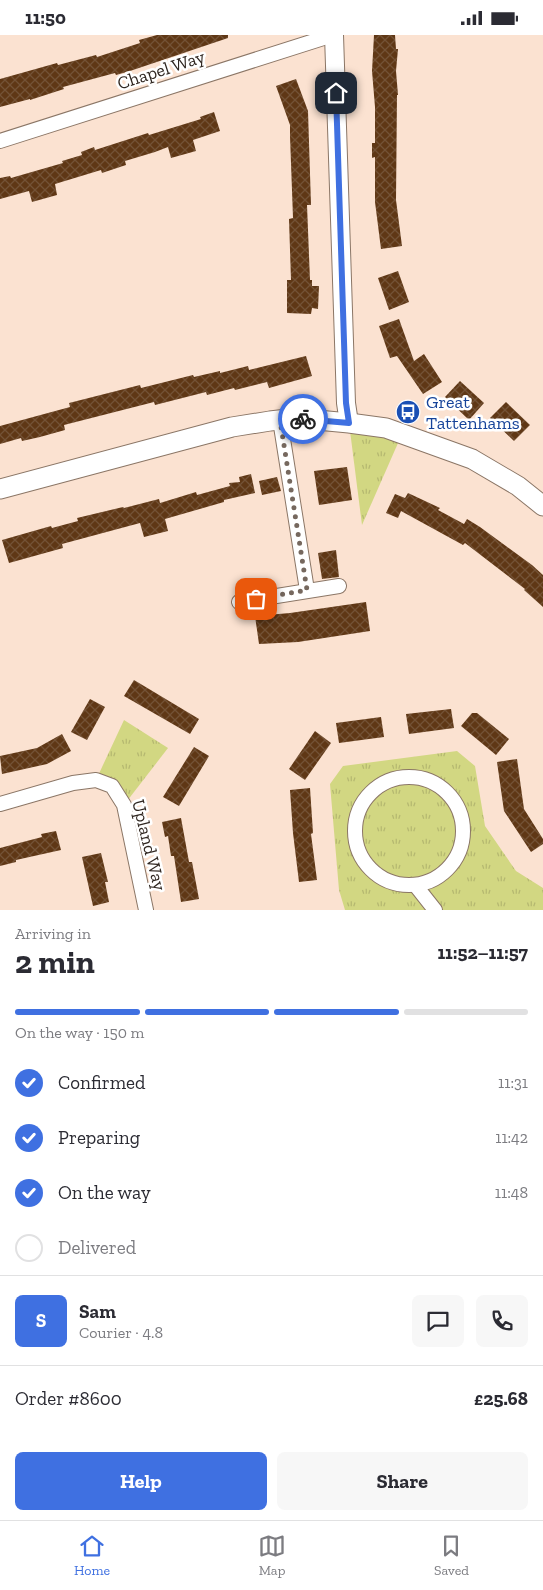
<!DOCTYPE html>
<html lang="en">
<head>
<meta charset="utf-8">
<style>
	:root { --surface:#fff; --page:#f7f7f7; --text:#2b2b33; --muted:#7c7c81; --line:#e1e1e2; --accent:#3f70e1 }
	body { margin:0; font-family:"Zilla Slab",serif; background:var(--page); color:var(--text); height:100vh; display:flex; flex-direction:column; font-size:19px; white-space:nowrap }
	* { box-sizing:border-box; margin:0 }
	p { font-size:16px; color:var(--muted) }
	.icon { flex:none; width:28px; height:28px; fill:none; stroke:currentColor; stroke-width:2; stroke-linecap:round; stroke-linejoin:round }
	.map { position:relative; height:875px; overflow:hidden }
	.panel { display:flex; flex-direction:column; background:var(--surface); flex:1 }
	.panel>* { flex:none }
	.pin { position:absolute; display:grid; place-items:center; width:42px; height:42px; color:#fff; margin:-21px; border-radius:10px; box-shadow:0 2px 8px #0006 }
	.courier { position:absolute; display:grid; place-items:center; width:50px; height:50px; margin:-25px; border:4px solid #3f70e1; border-radius:50%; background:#fff; color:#222; box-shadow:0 1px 6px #0007 }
	.summary em { font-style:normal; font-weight:700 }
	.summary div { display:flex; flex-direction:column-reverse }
	.summary { display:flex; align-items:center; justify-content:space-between; height:85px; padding:0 15px }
	h1 { font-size:32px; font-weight:700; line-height:38px }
	.bar { display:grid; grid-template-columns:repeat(4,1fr); gap:8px 5px; align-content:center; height:60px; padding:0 15px }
	.bar i { height:6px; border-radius:4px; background:var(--line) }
	.bar .active { background:var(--accent) }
	.bar p { grid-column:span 4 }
	.line { display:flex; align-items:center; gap:12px; padding:0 15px; border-top:1px solid var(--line) }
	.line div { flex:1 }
	.round { display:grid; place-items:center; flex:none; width:52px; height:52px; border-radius:8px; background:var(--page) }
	ol { padding:0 15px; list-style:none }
	li { display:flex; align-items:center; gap:15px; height:55px }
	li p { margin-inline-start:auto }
	li .icon { padding:5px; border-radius:50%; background:var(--accent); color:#fff; stroke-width:4 }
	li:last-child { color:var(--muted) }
	li i { width:28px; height:28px; border:2px solid var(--line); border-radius:50% }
	.button { display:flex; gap:10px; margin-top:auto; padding:10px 15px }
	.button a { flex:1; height:58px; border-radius:8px; background:var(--accent); color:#fff; font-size:20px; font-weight:700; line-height:58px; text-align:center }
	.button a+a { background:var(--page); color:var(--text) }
	.status { display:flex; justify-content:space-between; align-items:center; height:35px; padding:0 25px; background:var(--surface); direction:ltr }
	.status svg { height:14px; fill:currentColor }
	.tab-bar { display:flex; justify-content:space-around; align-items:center; height:70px; border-top:1px solid var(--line); background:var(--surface); font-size:14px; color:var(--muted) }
	.tab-bar a { display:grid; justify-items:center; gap:2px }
	.tab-bar .active { color:var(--accent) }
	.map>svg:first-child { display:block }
	.grass { fill:url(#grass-tufts) }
	.building { fill:url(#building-cross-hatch) }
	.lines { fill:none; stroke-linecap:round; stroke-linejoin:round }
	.minor-casing { stroke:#8b7666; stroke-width:16 }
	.tertiary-casing { stroke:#8b7666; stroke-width:20 }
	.secondary-casing { stroke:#8b7666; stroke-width:21 }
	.minor { stroke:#fff; stroke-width:14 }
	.tertiary { stroke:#fff; stroke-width:18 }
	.secondary { stroke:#fff; stroke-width:19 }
	.done { stroke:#76685e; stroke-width:5; stroke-dasharray:0 9 }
	.route { stroke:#3f70e1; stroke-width:6 }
	.labels { text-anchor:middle; stroke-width:5; stroke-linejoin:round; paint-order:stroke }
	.street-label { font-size:18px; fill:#2f2620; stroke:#fff }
	.transit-label { font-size:18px; fill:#164399; stroke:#fff; text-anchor:start }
</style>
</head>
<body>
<div class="status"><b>11:50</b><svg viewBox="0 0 49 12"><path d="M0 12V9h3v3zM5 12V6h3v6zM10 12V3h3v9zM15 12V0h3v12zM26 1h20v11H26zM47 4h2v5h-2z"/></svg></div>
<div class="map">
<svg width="543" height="875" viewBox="0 0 543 875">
	<defs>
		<pattern id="grass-tufts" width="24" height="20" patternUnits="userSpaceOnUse" patternTransform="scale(1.25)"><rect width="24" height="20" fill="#d2d782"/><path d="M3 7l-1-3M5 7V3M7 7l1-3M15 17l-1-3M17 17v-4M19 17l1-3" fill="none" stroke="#b5b870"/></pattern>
		<pattern id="building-cross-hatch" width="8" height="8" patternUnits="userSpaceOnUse" patternTransform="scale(1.25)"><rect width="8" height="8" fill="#5f3715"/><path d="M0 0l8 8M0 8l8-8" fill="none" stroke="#735236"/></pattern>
	</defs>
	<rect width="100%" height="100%" fill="#fbe2d1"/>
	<!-- grass -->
	<g class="grass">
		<polygon points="349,388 402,399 362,490"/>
		<polygon points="124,685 168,713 124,770 96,745"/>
		<polygon points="457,716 475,731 485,791 516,836 543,853 543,875 345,875 339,855 330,749 343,731"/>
	</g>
	<!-- building -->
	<g class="building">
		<polygon points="157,0 228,0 228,3 130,36 116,40 115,38 63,52 64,54 30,65 30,64 0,72 0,44 57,28 58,30 96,20 97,22 140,8 139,5"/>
		<polygon points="374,0 395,0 396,14 398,14 396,36 398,60 397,60 396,165 402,211 381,214 375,167 375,122 372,123 372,108 375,108 375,72 372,36"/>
		<polygon points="296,44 308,76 311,170 307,170 310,245 312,245 312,251 319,251 318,274 312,273 311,279 287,278 287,245 291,245 289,184 293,183 290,101 290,90 276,51"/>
		<polygon points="214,77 220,96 193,105 196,116 171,123 168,112 155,117 125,126 126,130 102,138 101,135 55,149 57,160 32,167 29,156 0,164 0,143 10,141 11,143 63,128 62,126 82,120 81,117 94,112 95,115 148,98 149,100 201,84 200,82"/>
		<polygon points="398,236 409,267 389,275 378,243"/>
		<polygon points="399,284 414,326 424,319 442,347 423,359 397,321 390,323 379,291"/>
		<polygon points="306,321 312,341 269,353 267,347 235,355 234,353 207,360 206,357 155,370 154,367 64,390 65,395 40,402 22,406 21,403 0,409 0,391 70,372 69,368 140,350 141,353 193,340 194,342 220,336 220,338 248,331 249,335"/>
		<polygon points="460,346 484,368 469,385 445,362"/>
		<polygon points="506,367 530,390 514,406 490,383"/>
		<polygon points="347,432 352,465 319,470 314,436"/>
		<polygon points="251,439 255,458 224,465 224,467 165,484 168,496 144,502 140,488 62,509 63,513 9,528 2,505 51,491 52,493 78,486 77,483 123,472 124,473 159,464 160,468 196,457 197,460 230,451 229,448 240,447 239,442"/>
		<polygon points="277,442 281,456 262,460 259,446"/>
		<polygon points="408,458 440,473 438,475 464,489 467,484 480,492 532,530 543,540 543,572 524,555 525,554 465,508 463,510 401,476 398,483 386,478 395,459 405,463"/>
		<polygon points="336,515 339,542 322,544 318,518"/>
		<polygon points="366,567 370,596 298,607 259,609 255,581 290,578"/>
		<polygon points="134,645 199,684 190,699 124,661"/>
		<polygon points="90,664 105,672 87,705 71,697"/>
		<polygon points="451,674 454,693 409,699 406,679"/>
		<polygon points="472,678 477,678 509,704 496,720 461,691"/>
		<polygon points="381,682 384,702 339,708 336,688"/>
		<polygon points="315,696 331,708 305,745 289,734"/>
		<polygon points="62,699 71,716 47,729 2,739 0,721 37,713"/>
		<polygon points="194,712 209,721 179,771 163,762"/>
		<polygon points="517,724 524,774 543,804 543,809 531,817 504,776 497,727"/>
		<polygon points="310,753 313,798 311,799 317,845 299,847 293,798 290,755"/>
		<polygon points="181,783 189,827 192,827 199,864 181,867 174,821 171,821 168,801 165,802 162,787"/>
		<polygon points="56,796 61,815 16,825 16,827 0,831 0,813 42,802 41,799"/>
		<polygon points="101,818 108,847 105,847 109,867 93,871 82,822"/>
	</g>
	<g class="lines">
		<!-- minor casing -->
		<g class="minor-casing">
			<g id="minor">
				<polyline points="0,106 333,0"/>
				<polyline points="280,385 307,555"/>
				<polyline points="239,567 339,551"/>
				<circle cx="409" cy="796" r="54"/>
				<polyline points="0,769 73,748 96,745 112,751 124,770 146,875"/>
				<polyline points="416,851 435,875"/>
			</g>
		</g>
		<!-- tertiary casing -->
		<g class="tertiary-casing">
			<polyline id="tertiary" points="334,0 346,368 349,388"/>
		</g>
		<!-- secondary casing -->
		<g class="secondary-casing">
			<polyline id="secondary" points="0,454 232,392 270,386 296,383 349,388 386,393 472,424 518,451 543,471"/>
		</g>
		<!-- minor -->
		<use href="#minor" class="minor"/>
		<!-- tertiary -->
		<use href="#tertiary" class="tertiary"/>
		<!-- secondary -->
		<use href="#secondary" class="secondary"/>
	</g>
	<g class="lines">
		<!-- done -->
		<polyline class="done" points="256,564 307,555 280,385 303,384"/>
		<!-- route -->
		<polyline class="route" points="303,384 349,388 346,368 336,58"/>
	</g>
	<!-- icons -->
	<defs>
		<g id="bus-disc" transform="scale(1.25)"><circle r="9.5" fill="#1a4fb4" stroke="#fff"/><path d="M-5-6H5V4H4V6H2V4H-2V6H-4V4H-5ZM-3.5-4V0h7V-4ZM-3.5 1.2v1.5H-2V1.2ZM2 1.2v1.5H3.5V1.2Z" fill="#fff"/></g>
	</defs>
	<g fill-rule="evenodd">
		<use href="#bus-disc" x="408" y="377"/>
	</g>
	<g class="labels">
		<!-- street labels -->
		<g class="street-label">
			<text transform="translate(161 35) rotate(-18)" y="6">Chapel Way</text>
			<text transform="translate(149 810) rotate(76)" y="6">Upland Way</text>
		</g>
		<!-- transit labels -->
		<g class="transit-label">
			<text x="426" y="373">Great<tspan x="426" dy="21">Tattenhams</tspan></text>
		</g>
	</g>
</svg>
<div class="pin" style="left:256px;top:564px;background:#ea580c"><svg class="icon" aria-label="bag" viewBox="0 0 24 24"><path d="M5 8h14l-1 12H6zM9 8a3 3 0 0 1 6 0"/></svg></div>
<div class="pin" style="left:336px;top:58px;background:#1f2937"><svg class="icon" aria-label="home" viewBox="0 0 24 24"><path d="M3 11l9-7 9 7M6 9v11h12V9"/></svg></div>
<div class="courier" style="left:303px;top:384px"><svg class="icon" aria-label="bike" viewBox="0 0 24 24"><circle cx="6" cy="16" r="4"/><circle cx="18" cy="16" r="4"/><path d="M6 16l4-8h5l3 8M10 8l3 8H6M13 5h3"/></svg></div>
</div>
<section class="panel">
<div class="summary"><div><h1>2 min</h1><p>Arriving in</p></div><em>11:52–11:57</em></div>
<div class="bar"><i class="active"></i><i class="active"></i><i class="active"></i><i></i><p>On the way · 150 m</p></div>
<ol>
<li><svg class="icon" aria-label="check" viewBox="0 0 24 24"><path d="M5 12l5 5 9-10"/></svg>Confirmed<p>11:31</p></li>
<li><svg class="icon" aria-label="check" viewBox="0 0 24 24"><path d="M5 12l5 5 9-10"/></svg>Preparing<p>11:42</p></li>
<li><svg class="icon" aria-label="check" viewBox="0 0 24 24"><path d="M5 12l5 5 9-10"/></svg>On the way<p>11:48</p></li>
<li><i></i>Delivered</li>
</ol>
<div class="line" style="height:90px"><b class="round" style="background:var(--accent);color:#fff">S</b><div><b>Sam</b><p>Courier · 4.8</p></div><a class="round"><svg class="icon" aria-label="chat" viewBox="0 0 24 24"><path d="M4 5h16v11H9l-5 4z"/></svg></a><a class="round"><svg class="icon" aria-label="phone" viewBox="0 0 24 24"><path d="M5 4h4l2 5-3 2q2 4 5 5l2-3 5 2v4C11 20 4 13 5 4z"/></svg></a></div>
<div class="line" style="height:65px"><div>Order #8600</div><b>£25.68</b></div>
<div class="button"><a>Help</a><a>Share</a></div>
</section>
<nav class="tab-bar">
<a class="active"><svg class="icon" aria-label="home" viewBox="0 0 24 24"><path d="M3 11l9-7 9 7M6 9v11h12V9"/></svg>Home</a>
<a><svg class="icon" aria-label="map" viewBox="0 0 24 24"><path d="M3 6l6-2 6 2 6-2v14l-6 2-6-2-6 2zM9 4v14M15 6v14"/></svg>Map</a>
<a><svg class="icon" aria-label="saved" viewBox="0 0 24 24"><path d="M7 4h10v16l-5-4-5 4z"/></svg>Saved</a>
</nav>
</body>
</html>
